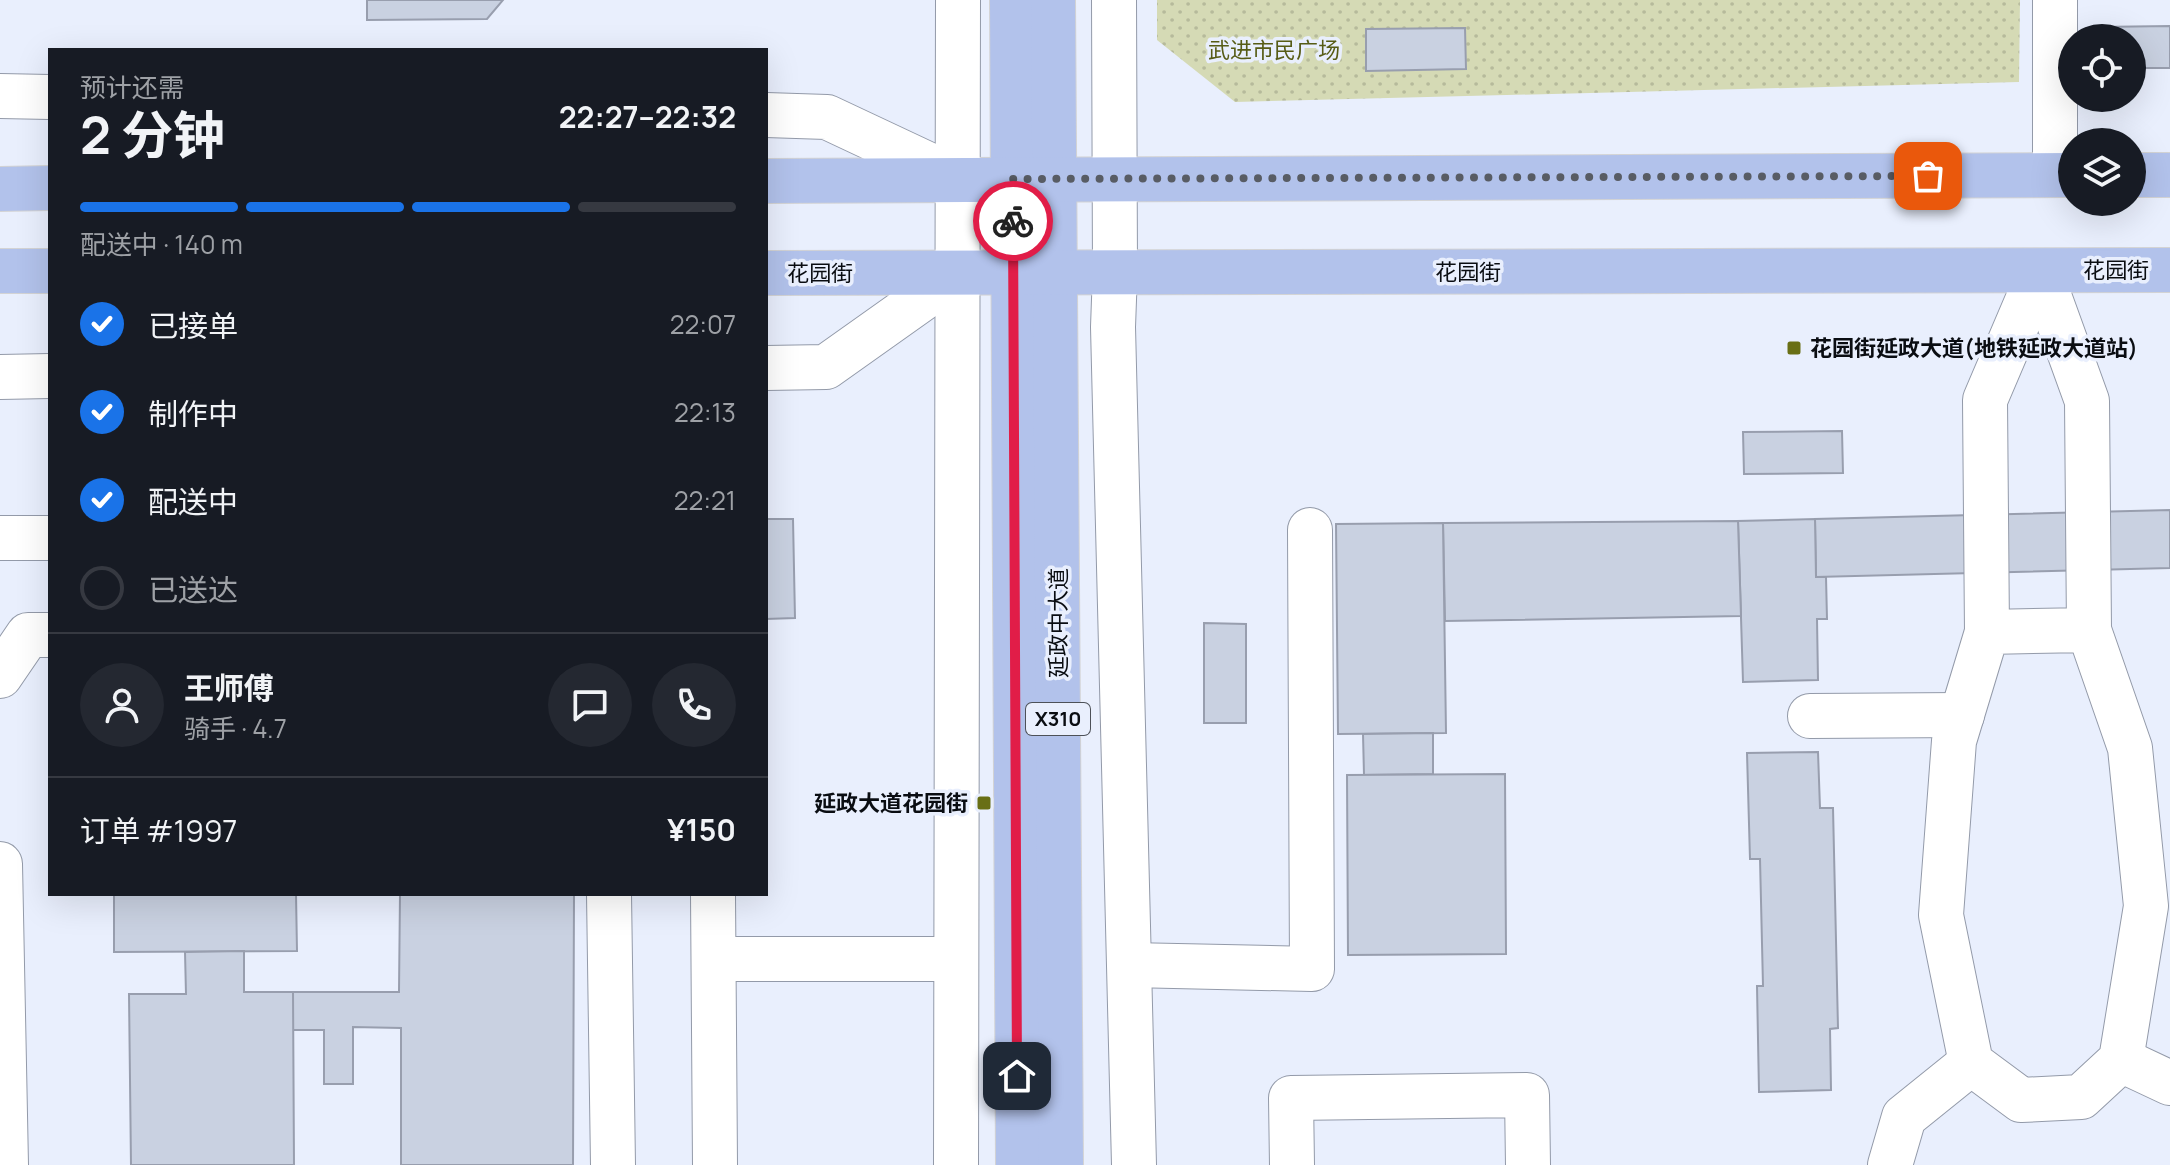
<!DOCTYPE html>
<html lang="zh">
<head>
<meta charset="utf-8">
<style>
	:root { --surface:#171b24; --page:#242831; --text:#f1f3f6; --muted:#9ea1a6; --line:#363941; --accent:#1a73e8 }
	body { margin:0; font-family:Manrope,"Noto Sans SC",sans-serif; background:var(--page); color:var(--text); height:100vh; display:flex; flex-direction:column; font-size:30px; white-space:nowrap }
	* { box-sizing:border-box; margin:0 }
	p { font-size:26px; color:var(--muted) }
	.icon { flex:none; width:44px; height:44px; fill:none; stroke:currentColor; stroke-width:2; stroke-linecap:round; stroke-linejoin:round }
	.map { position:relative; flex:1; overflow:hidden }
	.details { position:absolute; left:48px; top:48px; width:720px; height:848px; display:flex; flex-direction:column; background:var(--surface); border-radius:0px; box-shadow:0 8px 32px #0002 }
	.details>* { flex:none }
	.tools { position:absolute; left:2058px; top:24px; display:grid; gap:16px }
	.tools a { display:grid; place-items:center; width:88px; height:88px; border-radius:50%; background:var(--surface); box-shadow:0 8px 32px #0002; font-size:40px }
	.pin { position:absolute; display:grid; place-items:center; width:68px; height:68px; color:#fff; margin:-34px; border-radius:16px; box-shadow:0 4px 12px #0006 }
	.courier { position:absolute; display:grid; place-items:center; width:80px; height:80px; margin:-40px; border:6px solid #e11d48; border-radius:50%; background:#fff; color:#222; box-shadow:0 2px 10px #0007 }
	.headline em { font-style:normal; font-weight:700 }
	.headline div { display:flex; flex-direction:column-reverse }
	.headline { display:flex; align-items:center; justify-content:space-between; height:136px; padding:0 32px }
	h1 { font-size:52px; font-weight:700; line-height:60px }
	.bar { display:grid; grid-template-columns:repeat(4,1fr); gap:12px 8px; align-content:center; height:96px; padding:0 32px }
	.bar i { height:10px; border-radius:6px; background:var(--line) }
	.bar .selected { background:var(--accent) }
	.bar p { grid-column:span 4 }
	.line { display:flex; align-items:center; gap:20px; padding:0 32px; border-top:2px solid var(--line) }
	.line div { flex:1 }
	.round { display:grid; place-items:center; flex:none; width:84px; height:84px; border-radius:42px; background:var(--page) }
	ol { padding:0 32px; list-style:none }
	li { display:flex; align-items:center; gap:24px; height:88px }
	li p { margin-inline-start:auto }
	li .icon { padding:8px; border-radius:50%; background:var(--accent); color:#fff; stroke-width:4 }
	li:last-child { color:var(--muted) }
	li i { width:44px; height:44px; border:4px solid var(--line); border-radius:50% }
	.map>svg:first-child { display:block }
	.park { fill:url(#park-dots) }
	.building { fill:#c9d1e1; stroke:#989eae; stroke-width:2 }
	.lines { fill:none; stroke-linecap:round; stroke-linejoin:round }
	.minor-casing { stroke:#939aa9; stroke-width:46 }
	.major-casing { stroke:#d3d3d4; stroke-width:46 }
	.minor { stroke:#fff; stroke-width:44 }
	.major { stroke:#b2c2eb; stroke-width:44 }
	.done { stroke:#585c64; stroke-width:8; stroke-dasharray:0 14.4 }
	.route { stroke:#e11d48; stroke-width:10 }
	.poi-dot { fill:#696f15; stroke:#e9effd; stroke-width:3 }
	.labels { text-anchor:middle; stroke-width:7; stroke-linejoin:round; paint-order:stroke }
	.shield { fill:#e9effd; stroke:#4d5158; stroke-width:2 }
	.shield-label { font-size:20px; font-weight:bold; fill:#0a0d12 }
	.park-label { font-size:22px; fill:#575c16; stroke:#e9effd }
	.street-label { font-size:22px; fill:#0a0d12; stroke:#e9effd }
	.poi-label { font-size:22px; font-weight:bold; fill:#0a0d12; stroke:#e9effd; text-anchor:start }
</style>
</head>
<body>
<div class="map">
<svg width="2170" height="1165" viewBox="0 0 2170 1165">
	<defs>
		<pattern id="park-dots" width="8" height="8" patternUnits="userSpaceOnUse" patternTransform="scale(2)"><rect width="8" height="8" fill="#d5dab5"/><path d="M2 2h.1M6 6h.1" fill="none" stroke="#b6ba9b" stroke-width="1.8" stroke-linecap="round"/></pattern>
	</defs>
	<rect width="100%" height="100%" fill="#e9effd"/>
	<!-- park -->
	<polygon class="park" points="1157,0 2020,0 2019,82 1235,102 1157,40"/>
	<!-- building -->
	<g class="building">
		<polygon points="367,0 503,0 487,19 367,20"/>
		<polygon points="2170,26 2170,68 2132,68 2132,38 2098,38 2097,27"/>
		<polygon points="1465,28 1466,69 1366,71 1366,29"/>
		<polygon points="1842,431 1843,473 1744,474 1743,432"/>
		<polygon points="2170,510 2170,568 1816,577 1815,519"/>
		<polygon points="766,519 793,519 795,618 766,619"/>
		<polygon points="1815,519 1816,577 1826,577 1827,619 1817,619 1818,680 1743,682 1738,521"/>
		<polygon points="1738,521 1741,616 1445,621 1443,523"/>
		<polygon points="1443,523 1446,733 1338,734 1336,524"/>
		<polygon points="1204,623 1246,624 1246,723 1204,723"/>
		<polygon points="1433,733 1433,774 1364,775 1363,734"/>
		<polygon points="1818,752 1820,808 1833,808 1838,1028 1830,1029 1831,1090 1759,1092 1757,986 1763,986 1760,859 1750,859 1747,753"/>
		<polygon points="1505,774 1506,954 1348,955 1347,775"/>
		<polygon points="114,894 296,894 297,951 114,952"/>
		<polygon points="400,894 574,894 573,1165 401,1165 401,1028 353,1027 353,1084 324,1084 324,1030 293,1030 293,992 399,992"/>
		<polygon points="244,951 244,992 293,992 294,1165 131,1165 129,994 186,994 185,952"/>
	</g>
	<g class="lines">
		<!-- minor casing -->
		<g class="minor-casing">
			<g id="minor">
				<polyline points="1114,0 1115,272 1113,327 1134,1165"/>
				<polyline points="0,96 50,97"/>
				<polyline points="766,115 827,117 959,179"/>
				<polyline points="2055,175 2055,0"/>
				<polyline points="2040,271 2087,401 2089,630 2130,748 2146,906 2121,1060 2081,1097 2021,1100 1971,1063 1941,915 1954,741 1987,632 2089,630"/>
				<polyline points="766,368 826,367 957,274"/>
				<polyline points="0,377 50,376"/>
				<polyline points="0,538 50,538"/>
				<polyline points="1987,632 1985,400 2040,271"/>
				<polyline points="0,676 28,635 50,635"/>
				<polyline points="1810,716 1962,715"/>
				<polyline points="0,864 6,1165"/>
				<polyline points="609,894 613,1165"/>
				<polyline points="713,894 715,1165"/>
				<polyline points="714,959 956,959"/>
				<polyline points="1130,965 1312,969 1310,530"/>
				<polyline points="2121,1060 2170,1083"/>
				<polyline points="956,1165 958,0"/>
				<polyline points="1292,1165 1291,1098 1527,1095 1528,1165"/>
				<polyline points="1890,1165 1904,1117 1971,1063"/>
			</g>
		</g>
		<!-- major casing -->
		<g class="major-casing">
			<g id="major">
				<polyline points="1012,0 1018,1165"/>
				<polyline points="1053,0 1061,1165"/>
				<polyline points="2132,175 2170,175"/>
				<polyline points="766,181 2072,175"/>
				<polyline points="0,189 50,188"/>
				<polyline points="0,271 50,271"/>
				<polyline points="766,273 2170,270"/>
			</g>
		</g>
		<!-- minor -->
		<use href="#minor" class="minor"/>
		<!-- major -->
		<use href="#major" class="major"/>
	</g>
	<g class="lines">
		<!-- done -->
		<polyline class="done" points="1013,221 1012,179 1928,176"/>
		<!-- route -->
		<polyline class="route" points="1013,221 1017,1076"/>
	</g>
	<!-- markers -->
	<g class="poi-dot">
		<rect x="1786" y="340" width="16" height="16" rx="4"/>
		<rect x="976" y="795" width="16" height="16" rx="4"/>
	</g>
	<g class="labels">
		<!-- shield labels -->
		<rect class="shield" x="1026" y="703" width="64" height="32" rx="6"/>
		<g class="shield-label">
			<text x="1058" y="726">X310</text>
		</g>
		<!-- park labels -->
		<g class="park-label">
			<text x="1274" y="58">武进市民广场</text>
		</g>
		<!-- street labels -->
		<g class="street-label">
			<text x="2116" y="278">花园街</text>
			<text x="1468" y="280">花园街</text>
			<text x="820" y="281">花园街</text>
			<text transform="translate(1058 623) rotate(-90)" y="8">延政中大道</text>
		</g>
		<!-- poi labels -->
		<g class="poi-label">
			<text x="1810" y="356">花园街延政大道(地铁延政大道站)</text>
			<text x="968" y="811" text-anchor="end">延政大道花园街</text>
		</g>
	</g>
</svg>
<div class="tools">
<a><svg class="icon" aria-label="locate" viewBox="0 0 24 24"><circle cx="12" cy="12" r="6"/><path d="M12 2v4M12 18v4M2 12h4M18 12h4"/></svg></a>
<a><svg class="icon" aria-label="layers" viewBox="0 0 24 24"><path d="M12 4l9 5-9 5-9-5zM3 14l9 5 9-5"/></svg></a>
</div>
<div class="pin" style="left:1928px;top:176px;background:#ea580c"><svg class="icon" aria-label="bag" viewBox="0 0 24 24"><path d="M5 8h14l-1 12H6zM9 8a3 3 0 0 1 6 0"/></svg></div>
<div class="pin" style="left:1017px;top:1076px;background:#1f2937"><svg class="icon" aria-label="home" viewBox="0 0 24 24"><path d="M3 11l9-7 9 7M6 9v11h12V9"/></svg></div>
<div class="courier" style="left:1013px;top:221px"><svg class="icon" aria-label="bike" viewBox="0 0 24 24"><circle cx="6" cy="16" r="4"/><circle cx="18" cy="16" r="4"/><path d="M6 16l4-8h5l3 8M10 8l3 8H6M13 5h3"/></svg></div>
<section class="details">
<div class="headline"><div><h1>2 分钟</h1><p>预计还需</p></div><em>22:27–22:32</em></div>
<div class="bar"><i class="selected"></i><i class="selected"></i><i class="selected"></i><i></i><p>配送中 · 140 m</p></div>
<ol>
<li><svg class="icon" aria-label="check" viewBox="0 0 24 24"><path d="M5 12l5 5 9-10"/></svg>已接单<p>22:07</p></li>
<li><svg class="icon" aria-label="check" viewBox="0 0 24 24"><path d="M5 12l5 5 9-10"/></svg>制作中<p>22:13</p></li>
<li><svg class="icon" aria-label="check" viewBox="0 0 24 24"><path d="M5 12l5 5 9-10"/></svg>配送中<p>22:21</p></li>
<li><i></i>已送达</li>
</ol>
<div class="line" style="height:144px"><a class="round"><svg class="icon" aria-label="person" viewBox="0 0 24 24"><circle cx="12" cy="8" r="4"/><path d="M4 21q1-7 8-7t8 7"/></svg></a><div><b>王师傅</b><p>骑手 · 4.7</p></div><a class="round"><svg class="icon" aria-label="chat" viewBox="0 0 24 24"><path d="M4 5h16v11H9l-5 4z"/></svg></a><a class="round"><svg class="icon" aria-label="phone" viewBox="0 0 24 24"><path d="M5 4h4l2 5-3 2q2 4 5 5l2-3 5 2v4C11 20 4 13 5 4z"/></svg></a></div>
<div class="line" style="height:104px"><div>订单 #1997</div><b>¥150</b></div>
</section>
</div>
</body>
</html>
